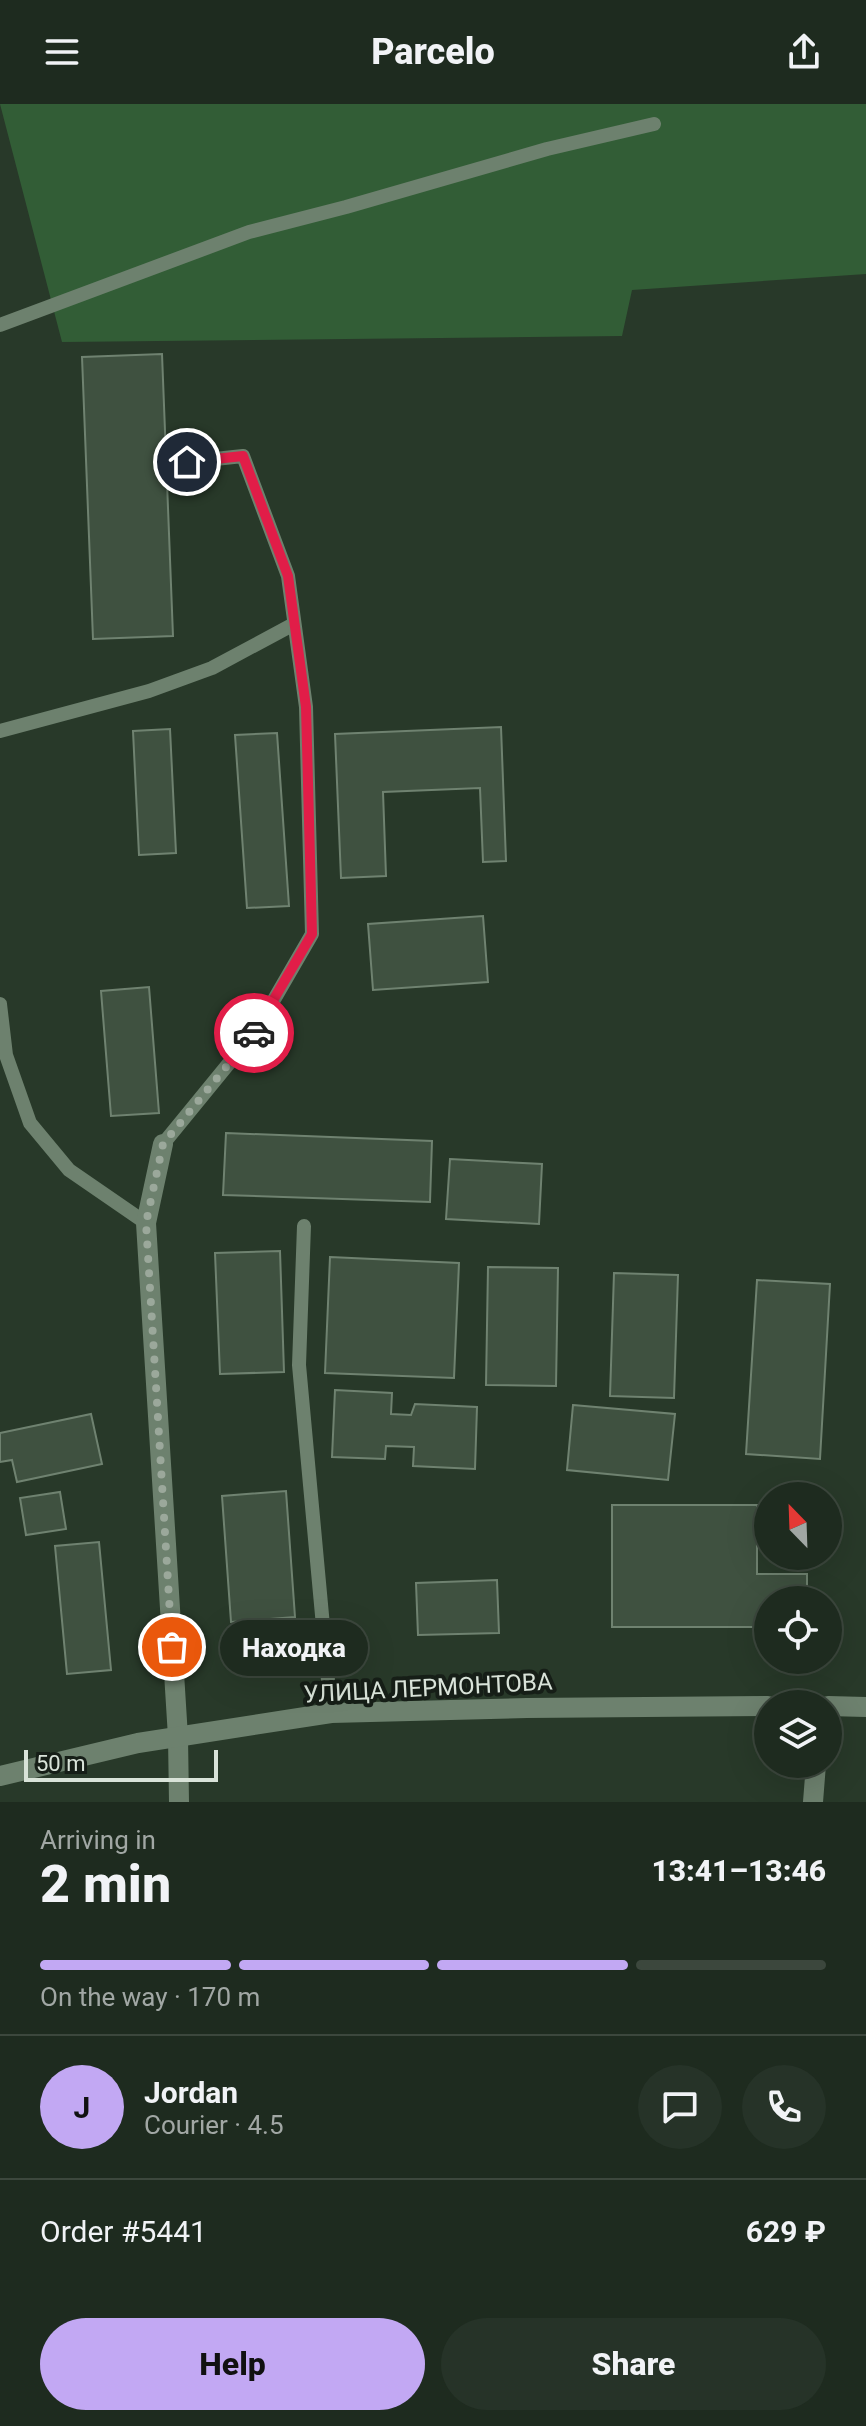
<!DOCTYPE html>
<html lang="en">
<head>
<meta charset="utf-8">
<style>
	:root { --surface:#1e2b1f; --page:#263328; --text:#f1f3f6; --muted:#a1a7a4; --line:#3c473d; --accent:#c2a8f3 }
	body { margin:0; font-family:Roboto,sans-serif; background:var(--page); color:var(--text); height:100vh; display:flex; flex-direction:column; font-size:30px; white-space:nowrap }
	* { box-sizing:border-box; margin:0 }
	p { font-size:26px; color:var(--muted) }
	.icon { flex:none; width:44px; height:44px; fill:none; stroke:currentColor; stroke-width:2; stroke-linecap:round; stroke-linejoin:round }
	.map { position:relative; height:1698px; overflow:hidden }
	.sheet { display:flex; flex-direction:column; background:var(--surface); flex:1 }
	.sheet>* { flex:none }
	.needle { width:52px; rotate:337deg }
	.fabs { position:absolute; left:754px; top:1378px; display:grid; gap:16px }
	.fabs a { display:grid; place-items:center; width:88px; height:88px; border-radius:50%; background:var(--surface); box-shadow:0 8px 32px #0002,0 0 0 2px var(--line); font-size:40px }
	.scale { position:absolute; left:24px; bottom:20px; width:194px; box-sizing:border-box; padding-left:8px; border:4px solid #d9e3d9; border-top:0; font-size:22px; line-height:28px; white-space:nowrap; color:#d9e3d9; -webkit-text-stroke:6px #161e17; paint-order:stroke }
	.pin { position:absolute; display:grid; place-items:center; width:68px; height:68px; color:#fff; margin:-34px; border:4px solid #fff; border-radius:50%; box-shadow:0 2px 8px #0007 }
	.courier { position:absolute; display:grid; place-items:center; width:80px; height:80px; margin:-40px; border:6px solid #e11d48; border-radius:50%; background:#fff; color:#222; box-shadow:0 2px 10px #0007 }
	.bubble { position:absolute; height:56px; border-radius:28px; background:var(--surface); box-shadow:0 8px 32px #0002,0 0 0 2px var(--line); font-size:26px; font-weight:800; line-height:56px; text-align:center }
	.overview em { font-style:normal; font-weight:800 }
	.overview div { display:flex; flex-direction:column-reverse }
	.overview { display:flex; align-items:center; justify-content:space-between; height:136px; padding:0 40px }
	h1 { font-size:52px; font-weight:800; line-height:60px }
	.bar { display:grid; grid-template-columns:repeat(4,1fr); gap:12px 8px; align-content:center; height:96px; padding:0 40px }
	.bar i { height:10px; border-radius:6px; background:var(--line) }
	.bar .selected { background:var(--accent) }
	.bar p { grid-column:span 4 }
	.line { display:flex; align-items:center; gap:20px; padding:0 40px; border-top:2px solid var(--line) }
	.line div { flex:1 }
	.round { display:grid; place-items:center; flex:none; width:84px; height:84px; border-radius:42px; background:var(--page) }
	.cta { display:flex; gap:16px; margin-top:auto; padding:16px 40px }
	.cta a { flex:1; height:92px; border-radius:48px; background:var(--accent); color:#111; font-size:32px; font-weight:800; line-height:92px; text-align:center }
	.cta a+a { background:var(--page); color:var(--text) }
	header { display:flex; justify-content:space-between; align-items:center; height:104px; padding:0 40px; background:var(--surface); font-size:36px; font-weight:800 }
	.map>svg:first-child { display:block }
	.green { fill:#325d36 }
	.building { fill:#3f5140; stroke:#6f8270; stroke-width:2 }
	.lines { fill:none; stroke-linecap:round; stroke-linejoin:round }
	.lane { stroke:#6d816e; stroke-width:14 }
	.street { stroke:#6d816e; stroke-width:20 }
	.secondary { stroke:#6d816e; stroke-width:20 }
	.done { stroke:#9ba89b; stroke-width:8; stroke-dasharray:0 14.4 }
	.route { stroke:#e11d48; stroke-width:10 }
	.labels { text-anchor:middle; stroke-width:8; stroke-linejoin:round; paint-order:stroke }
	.street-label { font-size:24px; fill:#d9e3d9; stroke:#161e17 }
</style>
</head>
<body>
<header><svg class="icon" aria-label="menu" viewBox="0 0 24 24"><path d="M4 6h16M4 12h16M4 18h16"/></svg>Parcelo<svg class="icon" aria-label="share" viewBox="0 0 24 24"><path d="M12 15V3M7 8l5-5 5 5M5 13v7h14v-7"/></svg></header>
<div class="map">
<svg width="866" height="1698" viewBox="0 0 866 1698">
	<rect width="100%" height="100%" fill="#283929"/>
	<!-- green -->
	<polygon class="green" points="0,0 866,0 866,170 632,186 622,232 62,238"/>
	<!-- building -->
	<g class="building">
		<polygon points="162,250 173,532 93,535 82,253"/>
		<polygon points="501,623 506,757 483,758 480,684 383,688 386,772 341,774 335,630"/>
		<polygon points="170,625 176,749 139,751 133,627"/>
		<polygon points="277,629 289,802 247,804 235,631"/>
		<polygon points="483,812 488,878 373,886 368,820"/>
		<polygon points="149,883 159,1009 111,1012 101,887"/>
		<polygon points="226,1029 432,1037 430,1098 223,1091"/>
		<polygon points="450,1055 542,1060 539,1120 446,1115"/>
		<polygon points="280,1147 284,1268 220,1270 215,1149"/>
		<polygon points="330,1153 459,1159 454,1274 325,1269"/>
		<polygon points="488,1163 558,1164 556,1282 486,1281"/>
		<polygon points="614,1169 678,1171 674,1294 610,1292"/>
		<polygon points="757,1176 830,1180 820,1355 746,1350"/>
		<polygon points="335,1286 392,1289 391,1310 411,1311 415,1300 477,1303 475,1365 413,1362 414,1343 386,1342 385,1355 332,1353"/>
		<polygon points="573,1301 675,1310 668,1376 567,1366"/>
		<polygon points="91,1310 102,1360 17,1378 12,1356 0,1358 0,1329"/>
		<polygon points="286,1387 295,1513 231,1518 222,1392"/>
		<polygon points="60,1388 66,1425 26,1431 20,1394"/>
		<polygon points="612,1401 757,1401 757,1470 807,1470 807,1496 768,1496 768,1523 612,1523"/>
		<polygon points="99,1438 111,1566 67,1570 55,1442"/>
		<polygon points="497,1476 499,1529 418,1531 416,1479"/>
	</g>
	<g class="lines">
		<!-- lane -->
		<g class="lane">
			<polyline points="0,221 249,128 346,103 547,45 654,20"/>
			<polyline points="0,627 149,587 212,564 294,520"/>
			<polyline points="0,900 6,951 30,1019 69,1066 146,1119"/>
			<polyline points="163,1040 257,925 312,830 306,603 288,472 243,352 187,358"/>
			<polyline points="304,1122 299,1261 331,1609"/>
		</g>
		<!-- street -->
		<g class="street">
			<polyline points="163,1040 146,1119 178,1633 179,1698"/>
			<polyline points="813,1698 816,1660"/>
		</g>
		<!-- secondary -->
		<g class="secondary">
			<polyline points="828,1602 866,1603"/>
			<polyline points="0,1672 138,1639 331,1609 527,1604 768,1602"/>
		</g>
	</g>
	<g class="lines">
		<!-- done -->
		<polyline class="done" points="172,1543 146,1119 163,1040 254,929"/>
		<!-- route -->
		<polyline class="route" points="187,358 243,352 288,472 306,603 312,830 254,929"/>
	</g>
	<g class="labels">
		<!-- street labels -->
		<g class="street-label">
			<text transform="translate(428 1584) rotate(-3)" y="8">УЛИЦА ЛЕРМОНТОВА</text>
		</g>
	</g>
</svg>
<div class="fabs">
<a><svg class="needle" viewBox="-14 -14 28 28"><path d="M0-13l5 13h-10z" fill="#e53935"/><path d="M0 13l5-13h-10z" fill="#a1a7a4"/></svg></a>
<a><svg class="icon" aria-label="locate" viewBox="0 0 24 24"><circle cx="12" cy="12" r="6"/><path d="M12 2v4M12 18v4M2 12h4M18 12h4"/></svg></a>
<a><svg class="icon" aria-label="layers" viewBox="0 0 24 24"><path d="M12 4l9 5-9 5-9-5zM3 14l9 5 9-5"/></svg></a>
</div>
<div class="scale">50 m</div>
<div class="pin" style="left:172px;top:1543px;background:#ea580c"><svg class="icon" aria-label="bag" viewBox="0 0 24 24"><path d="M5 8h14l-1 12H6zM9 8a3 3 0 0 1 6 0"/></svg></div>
<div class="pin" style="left:187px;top:358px;background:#1f2937"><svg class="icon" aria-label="home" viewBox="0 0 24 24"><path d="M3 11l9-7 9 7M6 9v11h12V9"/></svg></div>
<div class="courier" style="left:254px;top:929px"><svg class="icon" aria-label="car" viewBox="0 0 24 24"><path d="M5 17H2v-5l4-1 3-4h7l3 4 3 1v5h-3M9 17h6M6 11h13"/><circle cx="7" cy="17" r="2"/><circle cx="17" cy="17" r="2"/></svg></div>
<div class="bubble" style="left:220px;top:1516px;width:148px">Находка</div>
</div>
<section class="sheet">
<div class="overview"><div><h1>2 min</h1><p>Arriving in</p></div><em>13:41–13:46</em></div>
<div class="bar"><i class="selected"></i><i class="selected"></i><i class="selected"></i><i></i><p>On the way · 170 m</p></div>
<div class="line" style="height:144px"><b class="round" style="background:var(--accent);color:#111">J</b><div><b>Jordan</b><p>Courier · 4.5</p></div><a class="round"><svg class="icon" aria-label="chat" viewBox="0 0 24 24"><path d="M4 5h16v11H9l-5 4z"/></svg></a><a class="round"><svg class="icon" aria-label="phone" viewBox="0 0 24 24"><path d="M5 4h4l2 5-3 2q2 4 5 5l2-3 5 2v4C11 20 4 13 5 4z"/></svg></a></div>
<div class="line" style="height:104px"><div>Order #5441</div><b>629 ₽</b></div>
<div class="cta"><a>Help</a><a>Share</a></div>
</section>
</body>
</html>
